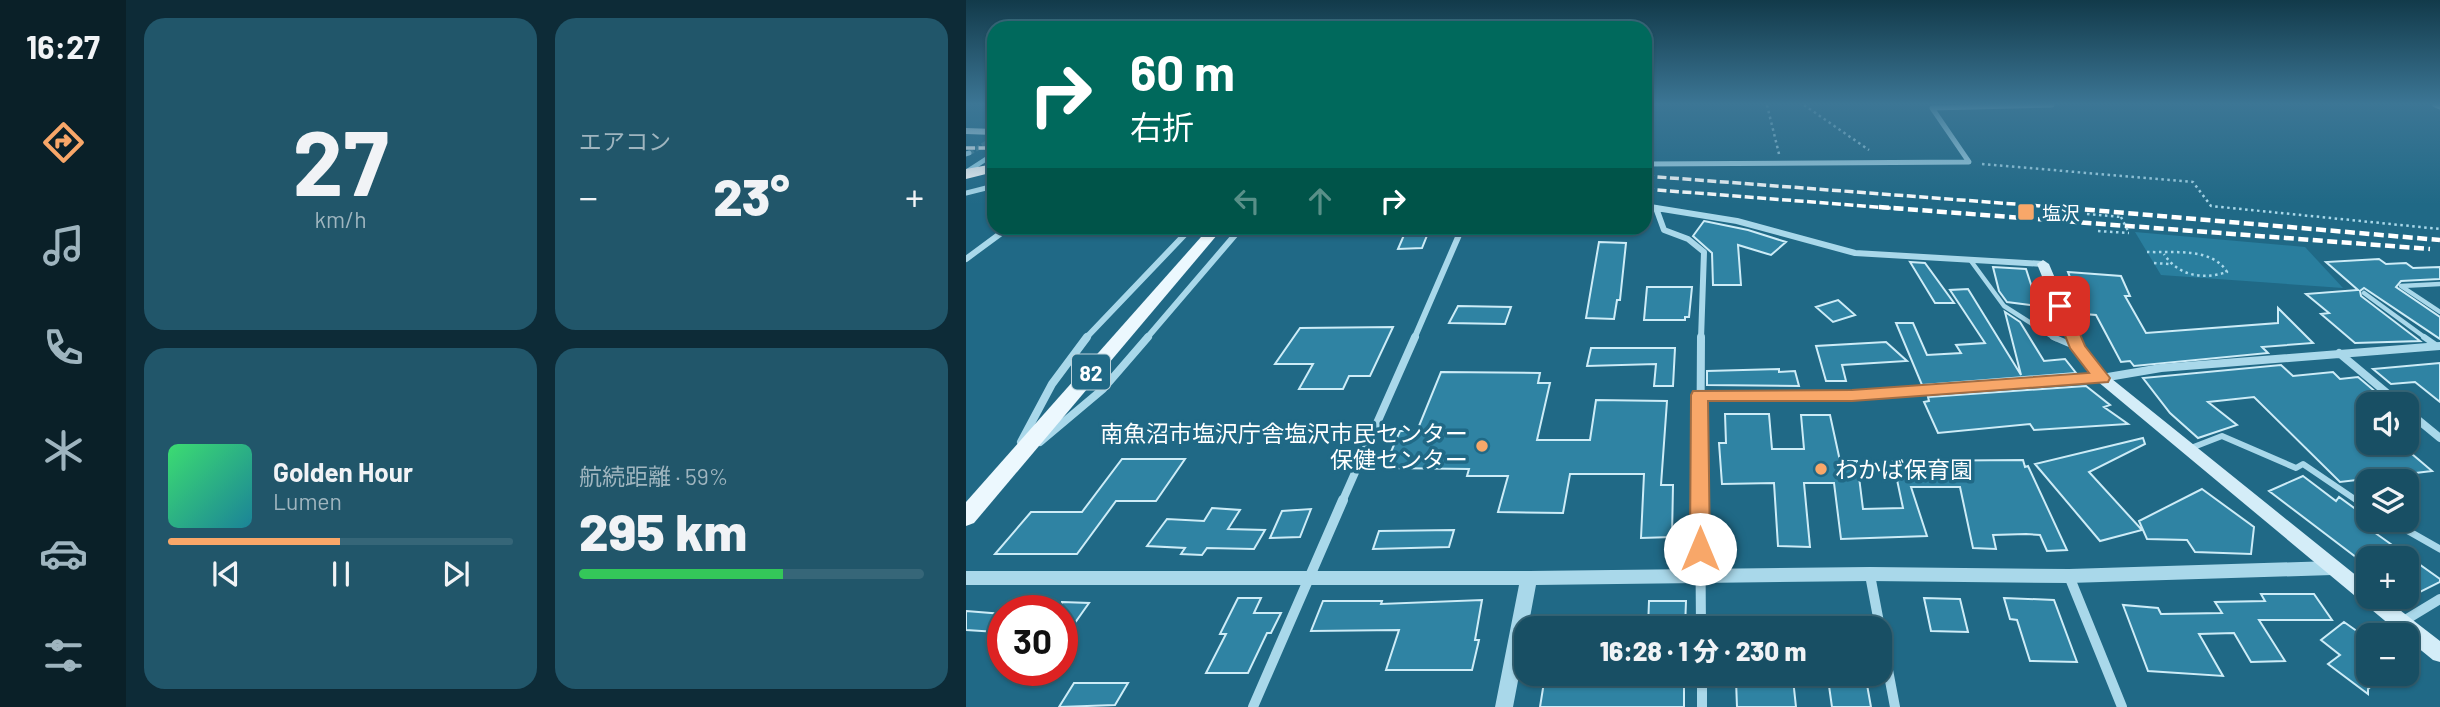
<!DOCTYPE html>
<html lang="ja">
<head>
<meta charset="utf-8">
<style>
	:root { --surface:#184f64; --page:#21566a; --text:#f1f3f6; --muted:#9fb5bf; --line:#366678; --accent:#f8a769 }
	body { margin:0; font-family:Barlow,"Noto Sans JP",sans-serif; background:var(--page); color:var(--text); height:100vh; display:flex; flex-direction:column; font-size:26px; white-space:nowrap }
	* { box-sizing:border-box; margin:0 }
	p { font-size:23px; color:var(--muted) }
	.icon { flex:none; width:38px; height:38px; fill:none; stroke:currentColor; stroke-width:2; stroke-linecap:round; stroke-linejoin:round }
	.map { position:relative; flex:1; overflow:hidden }
	.details { display:flex; flex-direction:column; gap:18px; padding:18px; background:#0d2b37; width:840px }
	.details>* { flex:none }
	.guide { position:absolute; left:21px; top:21px; width:665px; height:214px; border-radius:21px; box-shadow:0 2px 5px #0004,0 0 0 2px var(--line); background:#00695c; color:#fff; overflow:hidden }
	.controls { position:absolute; left:1390px; top:392px; display:grid; gap:14px }
	.controls a { display:grid; place-items:center; width:63px; height:63px; border-radius:14px; background:var(--surface); box-shadow:0 2px 5px #0004,0 0 0 2px var(--line); font-size:35px }
	.speed { position:absolute; left:21px; top:595px; display:flex; gap:14px; font-size:35px; font-weight:700; text-align:center }
	.speed>* { display:grid; place-content:center; width:91px; height:91px; border-radius:50%; background:var(--surface); box-shadow:0 2px 5px #0004,0 0 0 2px var(--line); line-height:1 }
	.speed .limit { border:10px solid #d22; background:#fff; color:#111 }
	.pin { position:absolute; display:grid; place-items:center; width:60px; height:60px; color:#fff; margin:-30px; border-radius:14px; box-shadow:0 4px 10px #0006 }
	.me { position:absolute; width:77px; margin:-38px; rotate:0deg; stroke-linejoin:round; filter:drop-shadow(0 0 5px #0008) }
	.turn { display:flex; align-items:center; gap:24px; height:147px; padding:0 28px; font-size:32px }
	.turn .icon { width:91px; height:91px; stroke-width:2.5 }
	.turn b { display:block; font-size:49px; line-height:60px }
	.lanes { display:flex; align-items:center; height:66px; padding:0 28px; background:#0003; justify-content:center; gap:35px; direction:ltr }
	.lanes .off { opacity:.35 }
	.big { font-size:52px; font-weight:800; line-height:1.1 }
	.details .card { flex:1; display:flex; flex-direction:column; justify-content:center; gap:10px; min-width:0; padding:0 24px; border-radius:21px; background:var(--page) }
	.details .dial { align-items:center; gap:0 }
	.dial b { font-size:91px; line-height:1 }
	.song { display:flex; align-items:center; gap:21px }
	.cover { width:84px; height:84px; border-radius:10px; background:linear-gradient(135deg,hsl(140 70% 55%),hsl(190 70% 35%)) }
	.played { height:7px; border-radius:4px; background:linear-gradient(90deg,var(--accent) 50%,var(--line) 50%) }
	.keys { display:flex; justify-content:space-around; direction:ltr }
	.heat { display:flex; justify-content:space-between; align-items:center; font-size:38px; direction:ltr }
	.charge { height:10px; border-radius:5px; background:linear-gradient(90deg,#34c759 59%,var(--line) 0) }
	.details .tiles { flex:1; display:grid; gap:18px; grid-template-columns:repeat(2,1fr) }
	.trip { position:absolute; left:548px; top:616px; width:378px; height:70px; border-radius:21px; background:var(--surface); box-shadow:0 2px 5px #0004,0 0 0 2px var(--line); font-weight:800; line-height:70px; text-align:center }
	main { display:flex; flex:1; min-height:0 }
	.tabs { display:flex; flex-direction:column; width:126px; justify-content:space-around; align-items:center; background:#0a2028; color:var(--muted) }
	.tabs .icon { width:49px; height:49px }
	.tabs .active { color:var(--accent) }
	.tabs b { font-size:32px; color:var(--text) }
	.map>svg:first-child { display:block }
	.green { fill:#297e9e }
	.lines { fill:none; stroke-linecap:round; stroke-linejoin:round }
	.stream { stroke:#9cd7eb; stroke-width:4.5 }
	.building { fill:#2f83a3; stroke:#cdecf7; stroke-width:2 }
	.minor-tunnel { stroke:#418098; stroke-width:5; stroke-dasharray:5 2.5; stroke-linecap:butt }
	.path { stroke:#a9d8ea; stroke-width:2.5; stroke-dasharray:2.5 3.5; stroke-linecap:butt }
	.service-far2 { stroke:#a9d8ea; stroke-width:4.5 }
	.service-far1 { stroke:#a9d8ea; stroke-width:6 }
	.service { stroke:#a9d8ea; stroke-width:7 }
	.minor-far3 { stroke:#a9d8ea; stroke-width:5 }
	.minor-far2 { stroke:#a9d8ea; stroke-width:6 }
	.minor-far1 { stroke:#a9d8ea; stroke-width:8 }
	.minor { stroke:#a9d8ea; stroke-width:10 }
	.tertiary { fill:#a9d8ea; fill-rule:evenodd }
	.secondary { fill:#d4edf8; fill-rule:evenodd }
	.primary { fill:#ecf8fe; fill-rule:evenodd }
	.motorway { fill:#fff; fill-rule:evenodd }
	.rail-far1 { stroke:#fff; stroke-width:3.5; stroke-dasharray:9 3.5; stroke-linecap:butt }
	.rail { stroke:#fff; stroke-width:4.5; stroke-dasharray:10 4.5; stroke-linecap:butt }
	.path-bridge { stroke:#a9d8ea; stroke-width:2.5; stroke-dasharray:2.5 3.5; stroke-linecap:butt }
	.route { fill:#f8a769; stroke:#a16d44; stroke-width:2 }
	.poi-dot { fill:#f8a769; stroke:#206986; stroke-width:2.5 }
	.labels { text-anchor:middle; dominant-baseline:central; stroke-width:7; stroke-linejoin:round; paint-order:stroke }
	.far-poi-label { font-size:19px; fill:#fff; stroke:#206986; text-anchor:start }
	.shield { fill:#206986; stroke:#bcd2db; stroke-width:2 }
	.shield-label { font-size:21px; font-weight:bold; fill:#fff }
	.poi-label { font-size:23px; fill:#fff; stroke:#206986; text-anchor:end }
</style>
</head>
<body>
<main>
<nav class="tabs">
<b>16:27</b>
<svg class="icon active" aria-label="directions" viewBox="0 0 24 24"><path d="M12 3l9 9-9 9-9-9zM9 14v-3h6M13 9l2 2-2 2"/></svg>
<svg class="icon" aria-label="music" viewBox="0 0 24 24"><path d="M9 18V5l10-2v13"/><circle cx="6" cy="18" r="3"/><circle cx="16" cy="16" r="3"/></svg>
<svg class="icon" aria-label="phone" viewBox="0 0 24 24"><path d="M5 4h4l2 5-3 2q2 4 5 5l2-3 5 2v4C11 20 4 13 5 4z"/></svg>
<svg class="icon" aria-label="climate" viewBox="0 0 24 24"><path d="M12 3v18M4 7l16 10M4 17L20 7"/></svg>
<svg class="icon" aria-label="car" viewBox="0 0 24 24"><path d="M5 17H2v-5l4-1 3-4h7l3 4 3 1v5h-3M9 17h6M6 11h13"/><circle cx="7" cy="17" r="2"/><circle cx="17" cy="17" r="2"/></svg>
<svg class="icon" aria-label="filters" viewBox="0 0 24 24"><path d="M4 7h16M4 17h16"/><circle cx="9" cy="7" r="2"/><circle cx="15" cy="17" r="2"/></svg>
</nav>
<section class="details">
<div class="tiles">
<div class="card dial"><b>27</b><p>km/h</p></div>
<div class="card"><p>エアコン</p>
<div class="heat"><a>−</a><b class="big">23°</b><a>+</a></div>
</div>
<div class="card">
<div class="song"><i class="cover"></i><div><b>Golden Hour</b><p>Lumen</p></div></div>
<div class="played"></div>
<div class="keys"><svg class="icon" aria-label="previous" viewBox="0 0 24 24"><path d="M18 5L8 12l10 7zM5 5v14"/></svg><svg class="icon" aria-label="pause" viewBox="0 0 24 24"><path d="M8 5v14M16 5v14"/></svg><svg class="icon" aria-label="next" viewBox="0 0 24 24"><path d="M6 5l10 7-10 7zM19 5v14"/></svg></div>
</div>
<div class="card"><p>航続距離 · 59%</p><b class="big">295 km</b><div class="charge"></div></div>
</div>
</section>
<div class="map">
<svg width="1474" height="707" viewBox="0 0 1474 707">
	<rect width="100%" height="100%" fill="#206986"/>
	<path class="green" d="M1169 232 1339 247 1377 288 1195 275Z"/>
	<g class="lines">
		<path class="stream" d="M0 172 28 154"/>
	</g>
	<path class="building" d="M738 221 782 230 820 242 805 255 772 245 775 285H747L746 253 727 236Z
		M441 228H464L456 248 432 249Z
		M633 242 660 243 654 300H651L648 319 620 318Z
		M1413 259 1420 264 1440 263 1447 268 1474 267V279L1435 281 1430 287 1474 317V339L1398 288 1394 291 1395 296 1454 341 1389 343 1355 314 1363 313 1340 294 1392 290 1360 262Z
		M944 262 959 263 988 303H969Z
		M1027 267 1060 269 1072 306 1041 302 1033 291Z
		M1102 272 1155 276 1164 296H1159L1180 333 1312 323V308L1347 343 1296 347 1302 353 1168 366 1164 361 1155 362 1130 315 1118 314Z
		M681 287H726L723 317H719V320H678Z
		M1002 289 1055 375 1039 312 1054 322 1078 361 1099 359 1110 373 956 385 930 323H947L961 355 995 353 990 345 1019 343 984 290Z
		M872 300 889 315 867 322 850 307Z
		M492 306 545 307 539 324 483 323Z
		M427 327 404 376H383L377 389H333L347 364H309L334 328Z
		M920 342 941 361 876 365 880 381H860L850 346Z
		M625 348H709L707 386H688L690 364 621 366Z
		M1474 363V402L1449 382 1425 384 1407 369Z
		M1315 365 1327 376 1367 372 1374 379 1392 377 1424 404H1402V443H1433L1466 471 1374 482 1288 397 1242 402 1271 425 1232 438 1204 413 1177 378Z
		M813 369V372L829 371 833 386 741 385V371Z
		M475 372 574 373 572 383H584L571 440H624L630 400 701 401 695 485H707L706 537 675 538 678 474H604L597 513 532 512 542 476H501L503 469 418 468 434 431H451Z
		M1120 386 1144 405 1138 407 1162 424 1068 430 1064 424 972 433 958 402 963 401 962 397Z
		M759 414H803L806 449H838L835 415H864L874 461H891L897 509 937 508 927 461 1057 460 1059 467 1062 466 1101 550 1081 551 1074 535 1060 534 1027 535 1030 549 1007 548 994 487H945L961 536 875 539 868 483H838L844 547 812 546 808 483 756 484 753 443H760Z
		M1177 438 1179 444 1123 472 1176 530 1134 541 1069 464Z
		M156 459H219L190 501H150L111 554H29L65 512H116Z
		M1337 476 1370 501 1373 497 1413 526 1405 530 1474 579V582L1440 599V558H1402L1399 564 1303 491Z
		M1236 489 1288 527 1285 554 1229 552 1221 540 1181 539 1173 521Z
		M246 508 274 510 262 529 299 530 288 549 241 548 236 555 215 554 219 548 181 546 201 519 238 521Z
		M345 509 334 537 304 538 316 511Z
		M488 530 483 547 407 549 413 531Z
		M1295 594H1348L1366 620H1293L1319 661 1285 662 1268 633 1233 634 1257 676 1182 671 1157 605 1192 608 1195 614 1256 613 1249 602 1299 601Z
		M272 598H295L288 613H315L305 633H301L282 673H240L260 634H254Z
		M958 598 994 599 1002 632 965 631Z
		M1038 598 1088 600 1111 662 1064 661 1051 620 1044 619Z
		M516 600 509 640H513L506 670H420L433 630 345 631 357 601H416L415 604Z
		M683 601H720L719 628H682Z
		M96 602 123 603 96 641Z
		M0 611 37 614V626L31 632 0 630Z
		M1378 622 1402 639V674H1419L1402 689V694L1362 664 1374 655 1355 640Z
		M679 674H718V707H574L578 682 678 681Z
		M827 679 830 707H771L770 680Z
		M862 679H900L905 707H866Z
		M108 683H162L149 705 93 707Z"/>
	<g class="lines">
		<path class="minor-tunnel" d="M3 153 28 139"/>
		<path class="path" d="M801 105 813 154
			M838 105 903 150
			M1016 164 1227 182 1245 206 1474 229
			M1121 214 1155 217
			M1132 231 1163 233
			M1181 252C1207 253 1246 247 1261 272 1237 280 1212 276 1198 254
			M1188 263 1203 264"/>
		<path class="service-far2" d="M1005 261 1038 306 1090 339
			M1474 284 1435 286 1474 312
			M1398 293 1461 339"/>
		<path class="service-far1" d="M1087 337 1108 346
			M1458 337 1471 346
			M1225 448 1256 436 1330 468 1337 464 1393 502"/>
		<path class="service" d="M1391 500 1402 508
			M1423 520 1474 549"/>
		<path class="minor-far3" d="M1469 105 1474 107
			M0 154 3 153
			M679 164 1003 162 966 108 1086 105
			M0 193 28 186
			M679 206 695 209"/>
		<path class="minor-far2" d="M684 207 771 221 889 253 1077 264
			M690 208 698 230 722 239 738 252 735 339
			M0 259 42 228
			M119 339 225 228
			M180 339 275 228
			M448 339 496 228"/>
		<path class="minor-far1" d="M1373 353 1434 404
			M733 395H885L960 391 1136 378 1195 368 1474 346
			M1440 410 1474 438
			M55 442 86 384 121 337
			M74 442 137 389 182 337
			M376 502 449 337
			M734 502 735 337"/>
		<path class="minor" d="M734 500 735 628
			M904 575 929 707
			M1103 576 1156 707
			M1436 622 1474 599
			M736 674V707
			M287 707 377 500"/>
		<path class="tertiary" d="M1366 561 1372 563 1374 568 1372 573 1366 575 1103 583 904 581 570 585 562 628H560V639L547 707H529L553 585H0V571H563L904 567 1103 569Z"/>
		<path class="secondary" d="M0 128 28 129V135L0 134Z
			M1077 260 1083 264 1118 347 1141 375 1402 585V597H1417L1474 641V662L1467 660 1440 638V635H1436L1131 381 1105 348 1071 264Z"/>
		<path class="primary" d="M243 228H257L8 523 0 526V502Z"/>
		<path class="motorway" d="M28 164V172L0 179V169Z"/>
		<path class="rail-far1" d="M0 148H28
			M679 176 1114 209
			M679 189 936 209"/>
		<path class="rail" d="M913 207 1464 249
			M1090 207 1474 240"/>
		<path class="path-bridge" d="M1155 217 1163 233"/>
	</g>
	<linearGradient id="sky" x2="0" y2="1"><stop stop-color="#123a4a"/><stop offset="0.51" stop-color="#3c7695"/><stop offset="1" stop-color="#3c7695" stop-opacity="0"/></linearGradient>
	<rect width="1474" height="204" fill="url(#sky)"/>
	<path class="route" d="M1094 302 1102 306 1119 346 1144 378 1142 382 886 401H742L744 549 741 555 734 557 727 555 724 549 725 395 727 391 886 390 1123 373 1104 348 1087 306Z"/>
	<g class="poi-dot">
		<rect x="1051" y="203" width="18" height="18" rx="3.5"/>
		<circle cx="516" cy="446" r="7"/>
		<circle cx="855" cy="469" r="7"/>
	</g>
	<g class="labels">
		<g class="far-poi-label">
			<text x="1076" y="212">塩沢</text>
		</g>
		<rect class="shield" x="106" y="354.5" width="38" height="35" rx="5"/>
		<g class="shield-label">
			<text x="125" y="372">82</text>
		</g>
		<g class="poi-label">
			<text x="502" y="433">南魚沼市塩沢庁舎塩沢市民センター<tspan x="502" dy="26">保健センター</tspan></text>
			<text x="869" y="469" text-anchor="start">わかば保育園</text>
		</g>
	</g>
</svg>
<div class="controls">
<a><svg class="icon" aria-label="sound" viewBox="0 0 24 24"><path d="M4 9h4l5-4v14l-5-4H4zM17 9q2 3 0 6"/></svg></a>
<a><svg class="icon" aria-label="layers" viewBox="0 0 24 24"><path d="M12 4l9 5-9 5-9-5zM3 14l9 5 9-5"/></svg></a>
<a>+</a>
<a>−</a>
</div>
<div class="speed"><div class="limit">30</div></div>
<div class="pin" style="left:1094px;top:306px;background:#d93025"><svg class="icon" aria-label="arrive" viewBox="0 0 24 24"><path d="M6 21V4h12l-3 4 3 4H6"/></svg></div>
<svg class="me" style="left:734px;top:549px" viewBox="-20 -20 40 40"><circle r="19" fill="#fff"/><path d="M0-13L10 11 0 6-10 11z" fill="#f8a769"/></svg>
<div class="trip">16:28 · 1 分 · 230 m</div>
<div class="guide">
<div class="turn"><svg class="icon" aria-label="right" viewBox="0 0 24 24"><path d="M7 20v-9h11M14 6l5 5-5 5"/></svg><div><b>60 m</b>右折</div></div>
<div class="lanes"><svg class="icon off" aria-label="left" viewBox="0 0 24 24"><path d="M17 20v-9H6M10 6l-5 5 5 5"/></svg><svg class="icon off" aria-label="ahead" viewBox="0 0 24 24"><path d="M12 20V5M6 11l6-6 6 6"/></svg><svg class="icon" aria-label="right" viewBox="0 0 24 24"><path d="M7 20v-9h11M14 6l5 5-5 5"/></svg></div>
</div>
</div>
</main>
</body>
</html>
